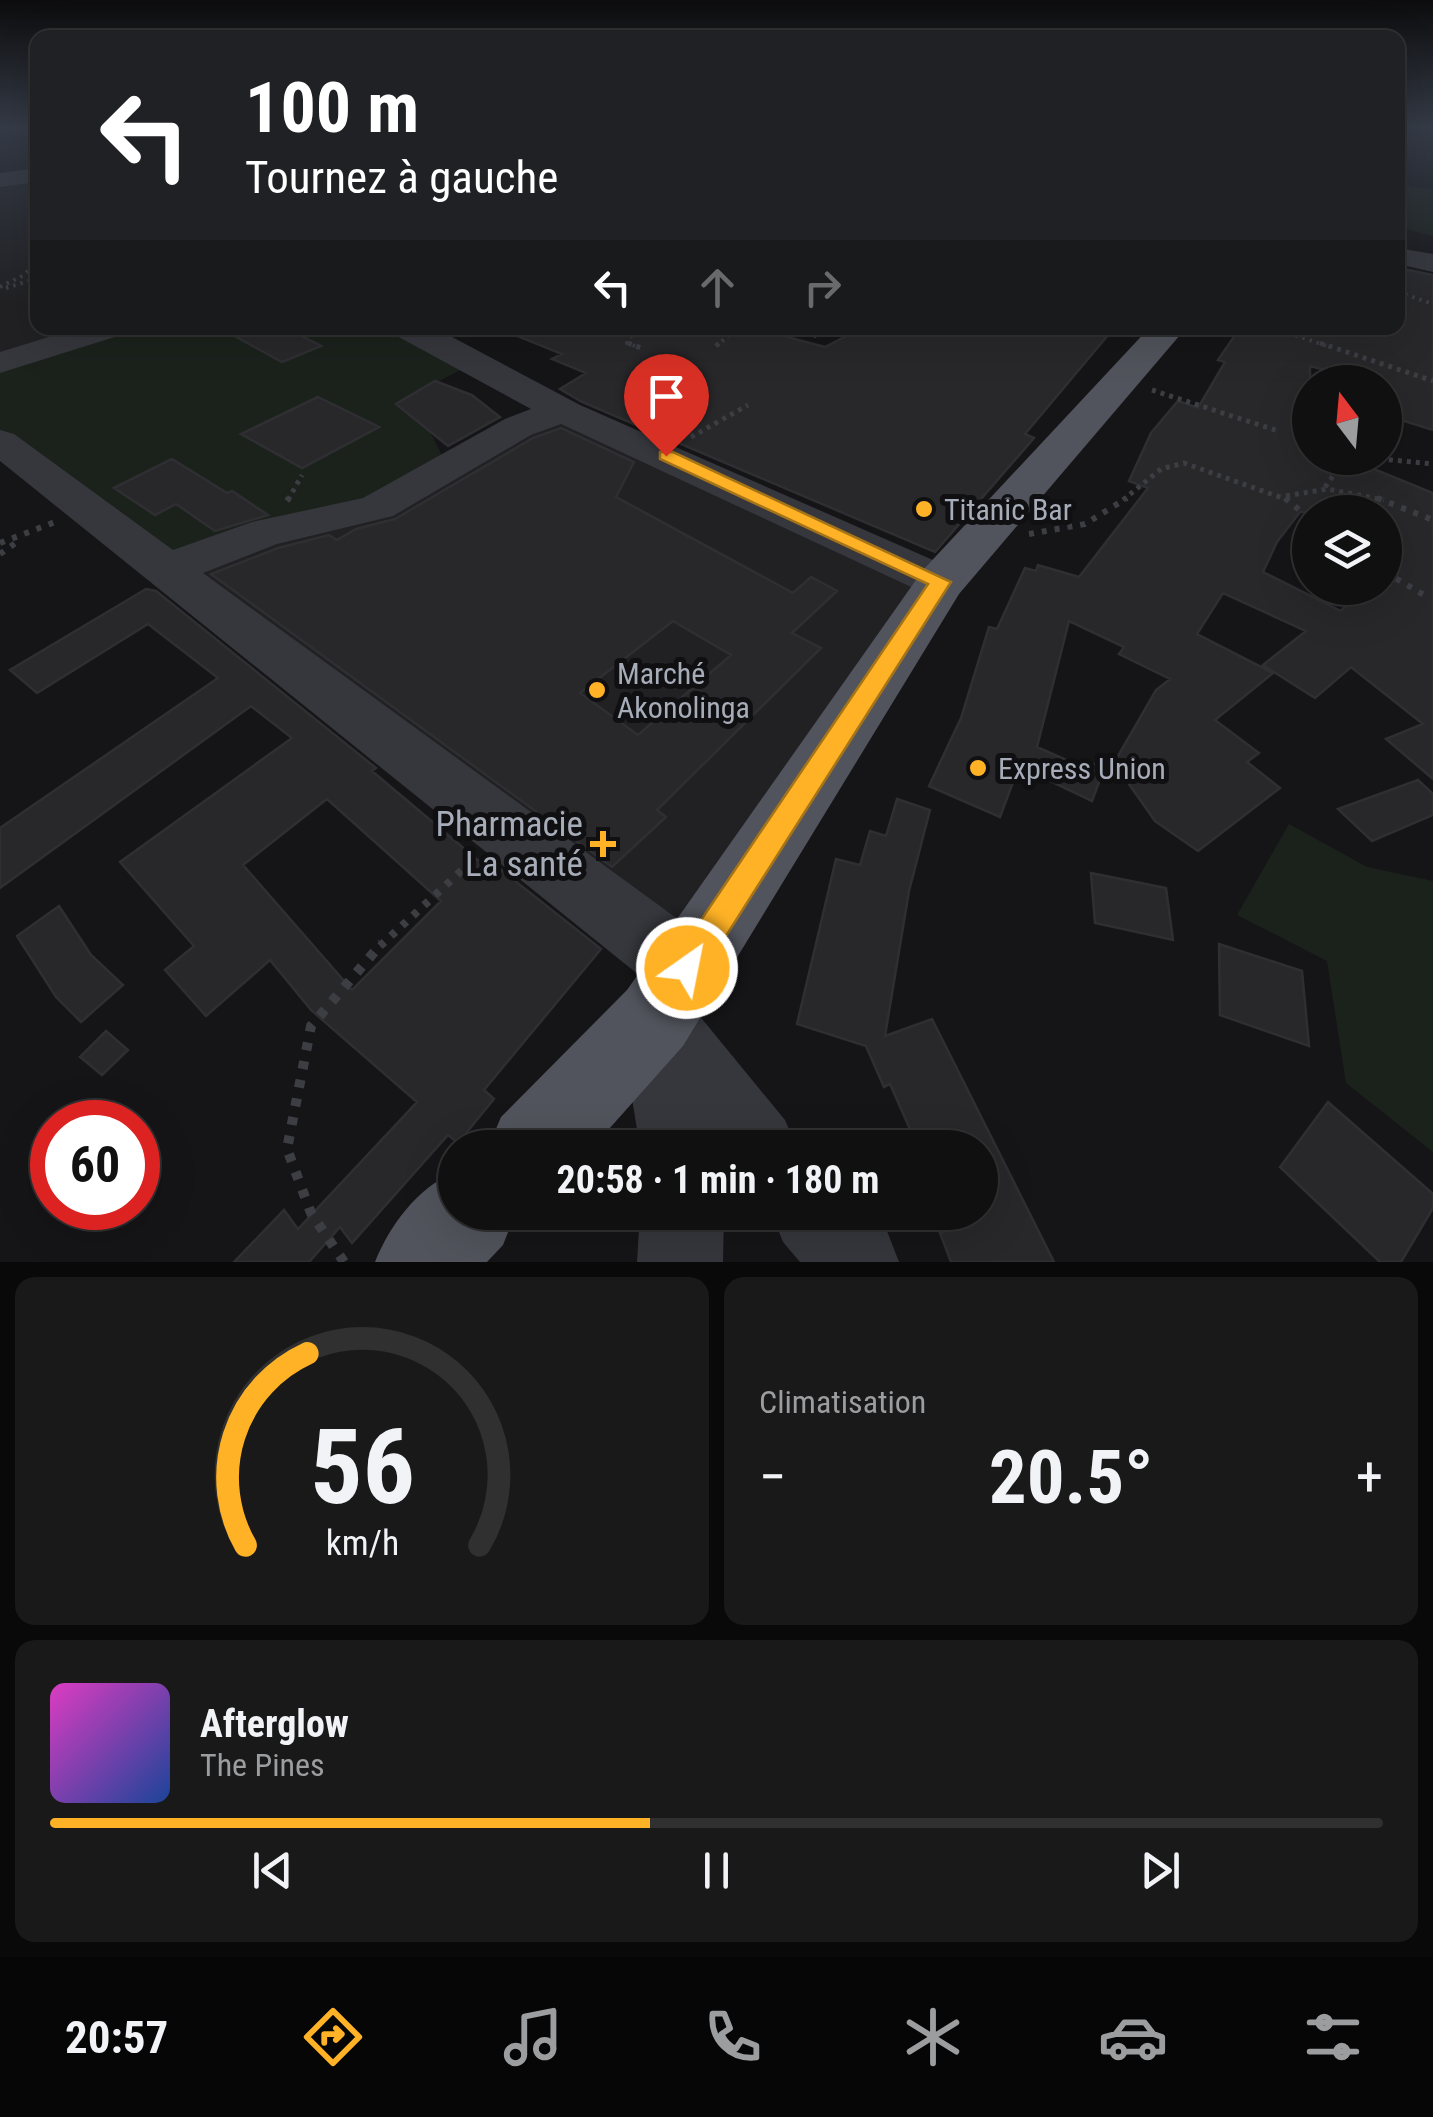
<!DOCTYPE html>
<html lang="fr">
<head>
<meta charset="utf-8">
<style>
	:root { --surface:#101011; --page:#19191a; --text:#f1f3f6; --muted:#9c9d9f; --line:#303031; --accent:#ffb225 }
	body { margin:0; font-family:"Roboto Condensed",sans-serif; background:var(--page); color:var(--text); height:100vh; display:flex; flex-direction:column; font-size:38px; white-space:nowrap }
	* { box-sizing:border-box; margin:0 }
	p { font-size:32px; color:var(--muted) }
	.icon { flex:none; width:55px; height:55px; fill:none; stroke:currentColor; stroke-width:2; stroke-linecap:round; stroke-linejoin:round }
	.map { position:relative; height:1262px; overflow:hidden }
	.sheet { display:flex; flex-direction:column; gap:15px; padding:15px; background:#090909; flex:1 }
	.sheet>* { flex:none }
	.guide { position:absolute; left:30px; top:30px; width:1375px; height:305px; border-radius:20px; box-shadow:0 10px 40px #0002,0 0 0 2px var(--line); background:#202124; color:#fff; overflow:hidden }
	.needle { width:65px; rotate:344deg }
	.fabs { position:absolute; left:1292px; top:365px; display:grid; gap:20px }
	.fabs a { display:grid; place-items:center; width:110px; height:110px; border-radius:50%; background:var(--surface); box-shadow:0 10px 40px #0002,0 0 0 2px var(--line); font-size:50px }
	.speed { position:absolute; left:30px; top:1100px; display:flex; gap:20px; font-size:50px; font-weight:700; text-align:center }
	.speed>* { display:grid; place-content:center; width:130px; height:130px; border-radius:50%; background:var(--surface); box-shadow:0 10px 40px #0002,0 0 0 2px var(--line); line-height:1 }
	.speed .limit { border:15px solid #d22; background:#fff; color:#111 }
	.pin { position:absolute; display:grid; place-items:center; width:85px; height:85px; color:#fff; margin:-102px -42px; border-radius:50% 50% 50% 0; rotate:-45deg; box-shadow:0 0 10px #0007 }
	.pin .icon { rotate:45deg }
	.me { position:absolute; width:110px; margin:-55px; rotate:33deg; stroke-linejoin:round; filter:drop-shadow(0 0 8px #0008) }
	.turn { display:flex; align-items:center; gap:35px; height:210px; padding:0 50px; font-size:45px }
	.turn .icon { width:130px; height:130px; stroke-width:2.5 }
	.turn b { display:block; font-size:70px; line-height:85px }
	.lanes { display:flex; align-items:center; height:95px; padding:0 50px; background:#0003; justify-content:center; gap:50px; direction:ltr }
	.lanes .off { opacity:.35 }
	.big { font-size:75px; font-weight:700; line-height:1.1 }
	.sheet .card { flex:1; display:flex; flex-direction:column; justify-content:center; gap:15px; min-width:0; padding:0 35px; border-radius:20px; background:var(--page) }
	.sheet .dial { align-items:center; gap:0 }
	.dial svg { height:260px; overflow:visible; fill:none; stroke:var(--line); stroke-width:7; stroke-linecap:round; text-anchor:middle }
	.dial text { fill:var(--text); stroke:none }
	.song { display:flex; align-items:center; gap:30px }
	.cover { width:120px; height:120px; border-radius:15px; background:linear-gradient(135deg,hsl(310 70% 55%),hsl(220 70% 35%)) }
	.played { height:10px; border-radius:5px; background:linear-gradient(90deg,var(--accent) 45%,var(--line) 45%) }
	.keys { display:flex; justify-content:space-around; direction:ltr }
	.heat { display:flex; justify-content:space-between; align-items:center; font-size:55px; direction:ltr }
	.sheet .tiles { flex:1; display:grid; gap:15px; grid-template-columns:1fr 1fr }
	.card:last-child { grid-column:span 2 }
	.trip { position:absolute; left:438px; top:1130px; width:560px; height:100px; border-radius:50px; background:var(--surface); box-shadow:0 10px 40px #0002,0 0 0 2px var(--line); font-weight:700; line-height:100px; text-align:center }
	.tab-bar { display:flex; height:160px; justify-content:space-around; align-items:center; background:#060607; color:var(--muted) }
	.tab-bar .icon { width:70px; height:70px }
	.tab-bar .selected { color:var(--accent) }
	.tab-bar b { font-size:45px; color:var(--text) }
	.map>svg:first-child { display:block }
	.built { fill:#212124 }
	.green { fill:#1b221c }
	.building { fill:#28282b; stroke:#2f2f33; stroke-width:2.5; fill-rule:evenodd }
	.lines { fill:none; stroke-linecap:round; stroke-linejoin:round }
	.path-far4 { stroke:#3c3e44; stroke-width:4; stroke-dasharray:2.5 5; stroke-linecap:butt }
	.path-far3 { stroke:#3c3e44; stroke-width:5; stroke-dasharray:4 5; stroke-linecap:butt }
	.path-far2 { stroke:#3c3e44; stroke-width:6; stroke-dasharray:5 8; stroke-linecap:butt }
	.path-far1 { stroke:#3c3e44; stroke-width:8; stroke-dasharray:6 9; stroke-linecap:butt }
	.path { stroke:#3c3e44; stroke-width:10; stroke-dasharray:8 11; stroke-linecap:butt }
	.minor { fill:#36373c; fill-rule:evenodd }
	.major { fill:#51545c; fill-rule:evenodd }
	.route { fill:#ffb225; stroke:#a67418; stroke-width:2.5 }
	.poi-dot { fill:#ffb225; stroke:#101012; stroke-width:4 }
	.labels { text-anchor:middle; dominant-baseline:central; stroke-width:10; stroke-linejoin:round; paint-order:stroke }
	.poi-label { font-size:30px; fill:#a6acb8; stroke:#101012; text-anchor:start }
	.near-poi-label { font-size:35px; fill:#a6acb8; stroke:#101012; text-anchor:end }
</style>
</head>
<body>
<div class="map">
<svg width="1433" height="1262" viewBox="0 0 1433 1262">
	<rect width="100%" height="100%" fill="#151517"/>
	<path class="built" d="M37 175 38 328H110L0 363V180Z
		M562 411 940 582 679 956 165 570Z"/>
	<path class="green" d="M1403 185 1433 190V236L1398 227Z
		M110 328H406L441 341 476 362 406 398 437 413 430 432 449 469 165 570 0 442V363Z
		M1289 824 1367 867 1433 881V1152L1346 1083 1327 961 1237 915Z"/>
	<path class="building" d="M1398 268 1433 275V430L1385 415V382H1368L1310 366V458H1347L1433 493V779L1386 739 1423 724 1351 667 1315 698 1263 665 1306 631 1223 593 1197 634 1273 673 1215 720 1259 753 1247 762 1280 788 1198 851 1155 821 1114 763 1156 690 1170 679 1119 654 1124 647 1069 621 1037 747 1082 767 1107 761 1092 801 1019 766 1000 817 929 786 961 718 989 627 997 629 1025 568 1036 571 1038 565 1079 577 1148 488 1129 481 1151 433 1178 401 1198 408 1225 362 1218 360 1240 328H1398ZM1300 512H1385V588H1361L1341 611 1263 572 1277 542Z
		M220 328H285L321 346 282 362Z
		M498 328H774L772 333 825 347 862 328H1114L1025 434 1034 438 935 552 582 402 560 389 586 373 552 359 562 354Z
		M435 381 472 395 500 417 448 446 396 404Z
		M318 397 379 427 302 468 241 434Z
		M561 428 634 462 616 497 793 593 811 577 837 591 792 633 821 648 657 810 666 817 612 867 211 574 278 548 329 535 337 540 356 529 395 519 533 438ZM673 621 731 655 638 735 580 693Z
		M172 459 227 493 232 491 268 515 215 531 176 504 155 515 114 488Z
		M146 589 156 591 376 768 372 771 480 862 485 857 601 949 484 1090 494 1099 458 1143 448 1135 352 1243 340 1227 309 1262H234L284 1210 298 1229 417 1102 311 1010 270 960 206 1016 165 970 194 946 120 862 292 738 251 706 0 888V828L218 678 148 624 37 693 10 670ZM327 799 441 901 352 990 243 865Z
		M1418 780 1433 794V815L1372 841 1338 809Z
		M897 799 930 810 909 891 885 1036 932 1019 1054 1262H951L940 1233 980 1219V1148H936L932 1139 917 1145 890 1084 884 1087 866 1046 797 1024 836 859 860 865 870 831 886 836Z
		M1091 873 1166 888 1173 940 1095 923Z
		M59 906 91 955 123 985 81 1022 56 997 17 936Z
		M1219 944 1302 971 1309 1046 1220 1015Z
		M106 1031 128 1050 102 1075 80 1057Z
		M1328 1102 1433 1194V1208L1401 1262H1380L1280 1167Z"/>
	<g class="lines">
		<path class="path-far4" d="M0 287 24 275 38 260
			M6 288 38 278
			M1398 292 1433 304
			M785 328 820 337
			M1274 328 1327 346
			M635 346 627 343 636 328
			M716 346 738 328"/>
		<path class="path-far3" d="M628 343 644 349
			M1320 343 1433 381
			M716 346 719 343
			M1152 390 1278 431
			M691 437 748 405
			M1371 458 1433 464
			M1325 487 1346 458
			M1286 496 1327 489 1384 500
			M288 500 302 475
			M1123 500 1161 469 1184 463 1288 500"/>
		<path class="path-far2" d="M1285 498 1310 519
			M1377 498 1433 520
			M287 501 289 498
			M1029 534 1085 524 1127 498
			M0 543 55 522
			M0 554 17 542
			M1385 572 1424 595"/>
		<path class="path-far1" d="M380 946 472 861"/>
		<path class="path" d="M344 1262 311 1213 287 1149 311 1026 382 943"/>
		<path class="minor" d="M38 168V182L0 187V173Z
			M1398 248 1433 254V272L1398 264Z
			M78 328H126L121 335 0 373V352Z
			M390 328 439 330 580 405 958 571 965 582 958 593 941 598 924 593 561 424 531 435 393 516 277 544 203 573 712 944 722 969 712 994 689 1003 785 1120 797 1148H640L619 1018 629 992 650 984 0 461V430L14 434 173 550 252 522 363 498 505 419 531 409 395 335Z
			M640 1212H724L723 1262H637Z
			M771 1212H870L887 1231 899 1262H800L783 1242Z"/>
		<path class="major" d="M1149 328H1186L959 594 683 1046 592 1148H488L501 1117 627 990 923 570Z
			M455 1172V1212H516L503 1245 487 1262H375C390 1225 417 1188 455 1172Z"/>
	</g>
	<linearGradient id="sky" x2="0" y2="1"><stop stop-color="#0c0c0d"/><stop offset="0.42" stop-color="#353b47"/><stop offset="1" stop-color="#353b47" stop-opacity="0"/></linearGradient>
	<rect width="1433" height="304" fill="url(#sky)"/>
	<path class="route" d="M660 452H673L951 582 698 980 687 984 676 980 671 968 676 957 928 584 660 459Z"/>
	<g class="poi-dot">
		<circle cx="924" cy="509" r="10"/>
		<circle cx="597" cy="690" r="10"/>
		<circle cx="978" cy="768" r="10"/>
		<path d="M598 829h10v10h10v10h-10v10h-10v-10h-10v-10h10z"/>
	</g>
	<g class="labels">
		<g class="poi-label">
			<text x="944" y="509">Titanic Bar</text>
			<text x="617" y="673">Marché<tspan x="617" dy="34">Akonolinga</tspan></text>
			<text x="998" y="768">Express Union</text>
		</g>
		<g class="near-poi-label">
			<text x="583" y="824">Pharmacie<tspan x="583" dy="40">La santé</tspan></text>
		</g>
	</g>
</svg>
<div class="fabs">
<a><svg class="needle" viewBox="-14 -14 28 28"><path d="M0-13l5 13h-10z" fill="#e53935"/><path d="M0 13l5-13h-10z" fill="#9c9d9f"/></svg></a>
<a><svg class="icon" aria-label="layers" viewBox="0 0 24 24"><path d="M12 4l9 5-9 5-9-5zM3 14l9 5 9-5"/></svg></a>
</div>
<div class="speed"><div class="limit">60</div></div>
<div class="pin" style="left:666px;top:456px;background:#d93025"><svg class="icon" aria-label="arrive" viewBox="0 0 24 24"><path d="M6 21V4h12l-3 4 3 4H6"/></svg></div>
<svg class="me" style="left:687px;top:968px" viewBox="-20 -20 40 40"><circle r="17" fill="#ffb225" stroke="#fff" stroke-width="3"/><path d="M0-11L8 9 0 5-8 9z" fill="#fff"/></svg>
<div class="trip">20:58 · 1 min · 180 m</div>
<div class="guide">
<div class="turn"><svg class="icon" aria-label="left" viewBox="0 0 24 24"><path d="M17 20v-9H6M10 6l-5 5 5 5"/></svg><div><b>100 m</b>Tournez à gauche</div></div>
<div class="lanes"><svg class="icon" aria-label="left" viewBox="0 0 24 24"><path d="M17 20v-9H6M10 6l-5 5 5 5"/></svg><svg class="icon off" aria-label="ahead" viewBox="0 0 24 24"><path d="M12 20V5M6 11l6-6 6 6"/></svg><svg class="icon off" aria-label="right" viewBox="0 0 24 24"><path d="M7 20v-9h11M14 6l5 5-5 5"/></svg></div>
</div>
</div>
<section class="sheet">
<div class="tiles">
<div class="card dial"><svg viewBox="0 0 100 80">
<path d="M14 69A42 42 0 1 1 86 69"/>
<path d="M14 69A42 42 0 0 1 33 10" stroke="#ffb225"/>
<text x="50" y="56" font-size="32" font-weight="700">56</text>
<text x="50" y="72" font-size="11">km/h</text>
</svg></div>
<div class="card"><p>Climatisation</p>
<div class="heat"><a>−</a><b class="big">20.5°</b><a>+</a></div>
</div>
<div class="card">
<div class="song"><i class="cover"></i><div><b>Afterglow</b><p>The Pines</p></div></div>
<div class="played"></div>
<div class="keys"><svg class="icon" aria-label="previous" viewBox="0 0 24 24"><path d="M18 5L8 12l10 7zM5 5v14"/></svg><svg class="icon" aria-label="pause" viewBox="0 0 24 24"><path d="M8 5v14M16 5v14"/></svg><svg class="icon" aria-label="next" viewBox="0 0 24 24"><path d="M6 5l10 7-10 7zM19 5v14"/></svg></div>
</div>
</div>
</section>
<nav class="tab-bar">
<b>20:57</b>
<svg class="icon selected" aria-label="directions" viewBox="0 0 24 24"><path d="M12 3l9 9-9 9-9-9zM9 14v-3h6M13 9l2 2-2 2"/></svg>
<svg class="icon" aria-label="music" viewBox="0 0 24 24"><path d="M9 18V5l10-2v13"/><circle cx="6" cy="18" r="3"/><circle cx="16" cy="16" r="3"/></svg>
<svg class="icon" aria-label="phone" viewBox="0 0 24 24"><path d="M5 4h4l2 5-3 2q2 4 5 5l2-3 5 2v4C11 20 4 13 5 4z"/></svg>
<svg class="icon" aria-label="climate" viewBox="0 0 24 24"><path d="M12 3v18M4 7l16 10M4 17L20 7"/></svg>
<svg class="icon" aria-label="car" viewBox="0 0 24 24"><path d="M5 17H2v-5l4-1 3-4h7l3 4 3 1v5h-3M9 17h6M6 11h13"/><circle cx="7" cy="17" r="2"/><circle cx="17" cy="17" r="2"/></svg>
<svg class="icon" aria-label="filters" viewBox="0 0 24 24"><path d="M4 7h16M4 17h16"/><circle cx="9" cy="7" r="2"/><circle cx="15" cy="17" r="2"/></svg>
</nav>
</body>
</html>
